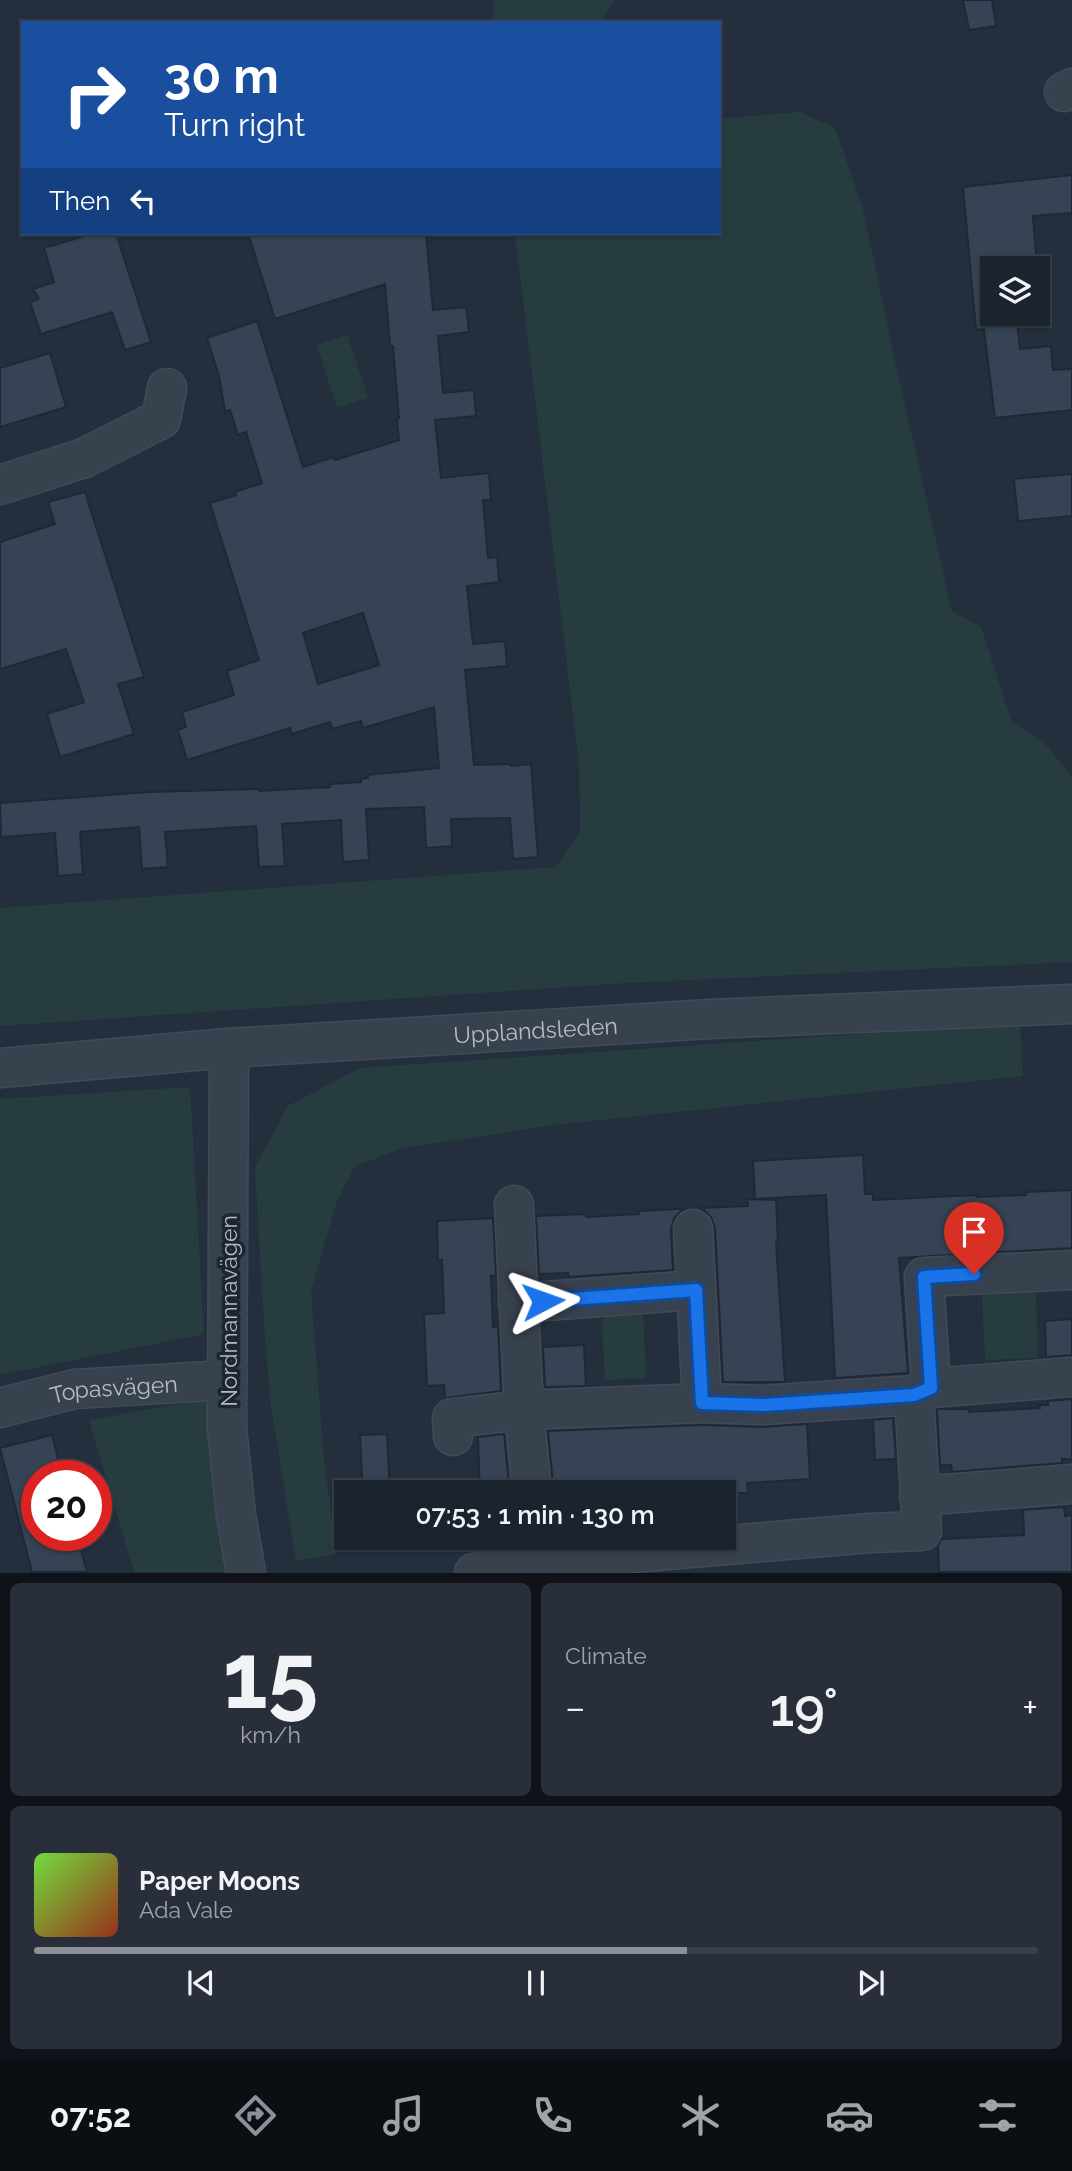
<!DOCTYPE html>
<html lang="en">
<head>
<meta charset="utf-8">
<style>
	:root { --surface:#1b232e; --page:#282f3a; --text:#f1f3f6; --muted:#a0a4aa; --line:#39404a; --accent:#8c9099 }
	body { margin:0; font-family:Raleway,sans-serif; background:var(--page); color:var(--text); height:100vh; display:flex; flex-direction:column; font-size:26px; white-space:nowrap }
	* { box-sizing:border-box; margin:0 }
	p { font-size:23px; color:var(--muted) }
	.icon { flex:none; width:38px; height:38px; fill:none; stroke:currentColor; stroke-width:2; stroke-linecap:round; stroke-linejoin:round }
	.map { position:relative; height:1573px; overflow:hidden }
	.drawer { display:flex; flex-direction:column; gap:10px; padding:10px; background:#0f1319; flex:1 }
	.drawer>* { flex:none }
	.guide { position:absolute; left:21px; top:21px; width:700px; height:214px; border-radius:0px; box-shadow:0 2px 5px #0004,0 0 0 2px var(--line); background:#1a4fa0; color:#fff; overflow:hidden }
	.tools { position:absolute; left:980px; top:256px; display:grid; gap:14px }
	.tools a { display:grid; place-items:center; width:70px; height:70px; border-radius:0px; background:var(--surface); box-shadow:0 2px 5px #0004,0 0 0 2px var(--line); font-size:35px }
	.speed { position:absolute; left:21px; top:1460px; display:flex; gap:14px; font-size:35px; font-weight:700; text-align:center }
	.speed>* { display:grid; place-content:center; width:91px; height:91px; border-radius:50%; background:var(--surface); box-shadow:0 2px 5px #0004,0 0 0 2px var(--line); line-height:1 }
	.speed .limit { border:10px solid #d22; background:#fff; color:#111 }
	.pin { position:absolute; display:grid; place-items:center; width:60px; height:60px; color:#fff; margin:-72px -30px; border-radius:50% 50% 50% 0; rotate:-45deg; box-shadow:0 0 7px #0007 }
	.pin .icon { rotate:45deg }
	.me { position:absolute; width:77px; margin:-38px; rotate:86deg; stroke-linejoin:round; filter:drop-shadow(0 0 5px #0008) }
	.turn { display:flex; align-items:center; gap:24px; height:147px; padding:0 28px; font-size:32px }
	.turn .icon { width:91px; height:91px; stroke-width:2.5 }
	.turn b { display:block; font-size:49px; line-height:60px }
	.then { display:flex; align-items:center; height:66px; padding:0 28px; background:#0003; gap:14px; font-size:26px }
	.big { font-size:52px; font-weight:600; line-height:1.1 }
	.drawer .widget { flex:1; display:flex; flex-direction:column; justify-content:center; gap:10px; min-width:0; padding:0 24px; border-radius:10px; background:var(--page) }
	.drawer .dial { align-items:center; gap:0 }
	.dial b { font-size:91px; line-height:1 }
	.song { display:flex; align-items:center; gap:21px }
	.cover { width:84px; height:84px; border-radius:10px; background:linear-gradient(135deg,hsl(100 70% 55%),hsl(10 70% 35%)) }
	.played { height:7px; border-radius:4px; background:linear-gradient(90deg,var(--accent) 65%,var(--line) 65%) }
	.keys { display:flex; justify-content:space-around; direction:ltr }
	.heat { display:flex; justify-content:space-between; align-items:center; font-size:38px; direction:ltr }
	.drawer .tiles { flex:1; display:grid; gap:10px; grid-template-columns:1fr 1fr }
	.widget:last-child { grid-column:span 2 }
	.trip { position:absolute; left:334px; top:1480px; width:402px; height:70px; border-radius:0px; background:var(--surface); box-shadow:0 2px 5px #0004,0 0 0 2px var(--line); font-weight:600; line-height:70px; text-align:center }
	.tab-bar { display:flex; height:112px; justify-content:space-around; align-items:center; background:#0b0e12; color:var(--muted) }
	.tab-bar .icon { width:49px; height:49px }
	.tab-bar .current { color:var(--accent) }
	.tab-bar b { font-size:32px; color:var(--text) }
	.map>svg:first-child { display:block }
	.green { fill:#263c3f }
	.building { fill:#364354; stroke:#1f2835; stroke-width:2; fill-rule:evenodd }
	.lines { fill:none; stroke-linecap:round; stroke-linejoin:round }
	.minor-casing { stroke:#414a57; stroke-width:41 }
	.minor { stroke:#38414e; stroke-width:38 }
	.route-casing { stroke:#114b97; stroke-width:18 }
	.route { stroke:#1a73e8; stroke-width:12 }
	.labels { text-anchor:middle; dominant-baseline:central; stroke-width:7; stroke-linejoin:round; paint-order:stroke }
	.street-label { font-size:23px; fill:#b4bcc9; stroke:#1d2633 }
</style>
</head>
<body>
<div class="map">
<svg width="1072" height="1573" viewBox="0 0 1072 1573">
	<rect width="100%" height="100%" fill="#242f3e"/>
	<path class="green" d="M494 0H614L600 23H493Z
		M800 112 835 128 863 209 894 357 952 611 981 627 1011 720 1045 744 1072 776V962L626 983 0 1026V908L556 867 580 831 579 764 515 233H719V119Z
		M347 335 368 398 337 408 317 345Z
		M1020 1023 1023 1076 561 1124 404 1148 355 1166 337 1201 311 1291 324 1460 337 1554 296 1561 271 1406 264 1324 255 1167 288 1106 360 1068Z
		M190 1087 204 1334 0 1375V1099Z
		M1036 1291 1038 1358 985 1360 982 1293Z
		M643 1308 646 1378 605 1380 602 1322 613 1310Z
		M208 1399 223 1494 232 1572H134L89 1420Z"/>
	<path class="building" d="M963 0H992L996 26 969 30Z
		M1072 175V213L1033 216 1037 268H992V313H1016L1020 349 1051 346 1053 370 1072 369V410L995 418 984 329 976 330 963 187Z
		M95 233H116L151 342 125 350 112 312 41 334 30 302 39 299 33 289 54 282 44 248Z
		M248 233H426L433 310 466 307 469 332 438 336 443 393 474 390 476 416 435 420 441 478 489 473 491 500H483L488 558 497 557 499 582 467 586 473 644 505 641 507 666 465 670 474 765 510 764 511 766 531 764 538 857 513 859 510 818 451 819 452 846 426 848 424 807 366 809 369 860 343 862 341 820 282 824 285 866 259 867 256 826 165 832 168 867 142 869 139 827 80 832 83 874 58 876 55 833 1 837 0 803 149 792 258 789 259 791 330 787V784L361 782V779L368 778 367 775 439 768 434 707 363 728 361 721 332 729 330 722 292 734 290 728 187 760 178 730 186 727 182 712 234 695 227 671 259 660 210 503 236 495 235 492 262 483 246 432 238 435 230 410 225 411 219 376 207 338 257 321 303 467 334 457 335 460 399 440 397 419 399 418 393 346H390L385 284 275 319ZM363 613 379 665 318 684 303 633Z
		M50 353 66 407 0 427V368Z
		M1072 474V516L1018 521 1014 479Z
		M85 492 144 677 118 684 134 734 60 757 47 714 84 702 66 649 0 669V542L55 524 48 502Z
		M863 1155 865 1194H873V1200L977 1195V1197L1026 1195V1192L1072 1190V1248L899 1258 908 1373 835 1378 826 1195 755 1199 753 1161Z
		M747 1199 776 1200 778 1242H776L785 1382H723L715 1228 711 1217 704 1210 698 1208 748 1206Z
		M676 1209H686L681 1211 674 1218 671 1229 673 1270 568 1277V1273L539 1274 536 1216 586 1214V1217L639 1214V1211Z
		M493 1218 496 1276H491L493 1327 498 1326 501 1391 445 1398 444 1385 427 1386 424 1314 444 1313 442 1260H438L437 1221Z
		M1072 1319V1355L1046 1357 1045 1321Z
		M584 1345 586 1386 545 1387 543 1347Z
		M1072 1399V1459H1062V1463L952 1472 951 1465H940L937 1409H969V1412L1040 1408 1039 1405H1048V1401Z
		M893 1418 896 1459 875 1460 873 1420Z
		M807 1424 810 1479 747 1483 748 1493H568V1483L553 1484 548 1431 702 1425 762 1427Z
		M387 1434 390 1493H363L360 1435Z
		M504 1434 509 1487H507V1493H480L478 1437Z
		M52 1435 62 1475H37V1535H77L87 1572H32L0 1448Z
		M1064 1507 1065 1516 1072 1515V1572H939L938 1545 942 1539 1024 1535 1023 1510Z"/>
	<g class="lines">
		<defs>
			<g id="minor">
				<path d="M1064 92 1072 88"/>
				<path d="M0 485 84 458 161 419 167 388"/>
				<path d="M229 1048 227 1428 236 1515 246 1573"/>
				<path id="s1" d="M0 1068 229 1048 711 1019 1072 1004"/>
				<path d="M514 1205 524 1410 532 1493"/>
				<path d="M693 1229 702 1403"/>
				<path d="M518 1303 696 1290"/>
				<path d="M931 1388 924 1277 1072 1270"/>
				<path id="s2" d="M0 1408 75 1389 227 1380"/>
				<path d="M453 1436 452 1418 524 1410 702 1403 763 1405 914 1395 931 1388 1072 1377"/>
				<path d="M919 1496 1072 1484"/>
				<path d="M474 1573 539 1561 870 1533 922 1531 914 1395"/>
			</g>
		</defs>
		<use href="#minor" class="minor-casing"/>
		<use href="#minor" class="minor"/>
	</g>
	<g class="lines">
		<defs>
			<path id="route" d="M543 1301 696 1290 702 1403 764 1405 914 1395 931 1388 924 1277 974 1274"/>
		</defs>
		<use href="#route" class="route-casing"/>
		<use href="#route" class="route"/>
	</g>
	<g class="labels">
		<g class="street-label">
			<text stroke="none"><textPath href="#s1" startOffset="537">Upplandsleden</textPath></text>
			<text transform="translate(228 1311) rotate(-90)">Nordmannavägen</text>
			<text stroke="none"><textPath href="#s2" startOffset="116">Topasvägen</textPath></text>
		</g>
	</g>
</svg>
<div class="tools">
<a><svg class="icon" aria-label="layers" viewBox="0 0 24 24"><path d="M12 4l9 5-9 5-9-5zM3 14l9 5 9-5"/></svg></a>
</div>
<div class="speed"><div class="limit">20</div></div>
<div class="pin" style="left:974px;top:1274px;background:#d93025"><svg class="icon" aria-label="arrive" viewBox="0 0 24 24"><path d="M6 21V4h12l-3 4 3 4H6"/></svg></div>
<svg class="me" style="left:543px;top:1301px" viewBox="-20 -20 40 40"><path d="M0-17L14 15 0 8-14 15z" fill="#1a73e8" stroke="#fff" stroke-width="4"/></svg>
<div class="trip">07:53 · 1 min · 130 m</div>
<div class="guide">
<div class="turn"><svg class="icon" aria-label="right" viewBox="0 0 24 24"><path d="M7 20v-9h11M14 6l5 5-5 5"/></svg><div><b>30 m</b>Turn right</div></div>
<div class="then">Then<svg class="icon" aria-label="left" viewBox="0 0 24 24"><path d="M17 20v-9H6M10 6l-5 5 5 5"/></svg></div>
</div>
</div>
<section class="drawer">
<div class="tiles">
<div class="widget dial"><b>15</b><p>km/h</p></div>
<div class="widget"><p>Climate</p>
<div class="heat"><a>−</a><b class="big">19°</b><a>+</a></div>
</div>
<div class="widget">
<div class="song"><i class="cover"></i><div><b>Paper Moons</b><p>Ada Vale</p></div></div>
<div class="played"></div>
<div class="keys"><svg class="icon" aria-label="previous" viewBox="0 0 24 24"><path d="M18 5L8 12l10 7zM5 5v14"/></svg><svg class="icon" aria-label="pause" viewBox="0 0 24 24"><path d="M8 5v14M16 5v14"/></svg><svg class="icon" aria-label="next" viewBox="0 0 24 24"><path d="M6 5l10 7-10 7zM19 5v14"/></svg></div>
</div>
</div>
</section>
<nav class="tab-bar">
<b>07:52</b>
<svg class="icon current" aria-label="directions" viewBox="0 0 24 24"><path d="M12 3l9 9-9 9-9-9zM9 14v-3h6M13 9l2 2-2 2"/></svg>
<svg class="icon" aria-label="music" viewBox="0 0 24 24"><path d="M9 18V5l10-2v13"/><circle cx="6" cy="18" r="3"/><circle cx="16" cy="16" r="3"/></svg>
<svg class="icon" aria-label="phone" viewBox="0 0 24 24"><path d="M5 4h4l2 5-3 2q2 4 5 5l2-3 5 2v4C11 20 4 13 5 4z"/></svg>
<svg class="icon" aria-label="climate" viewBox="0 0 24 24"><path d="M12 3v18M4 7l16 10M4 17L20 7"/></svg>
<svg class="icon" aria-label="car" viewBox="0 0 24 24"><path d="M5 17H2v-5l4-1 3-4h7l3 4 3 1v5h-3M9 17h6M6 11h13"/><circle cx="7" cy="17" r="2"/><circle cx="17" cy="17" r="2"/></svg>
<svg class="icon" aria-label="filters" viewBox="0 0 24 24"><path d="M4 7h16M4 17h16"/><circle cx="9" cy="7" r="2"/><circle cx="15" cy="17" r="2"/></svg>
</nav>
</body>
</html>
